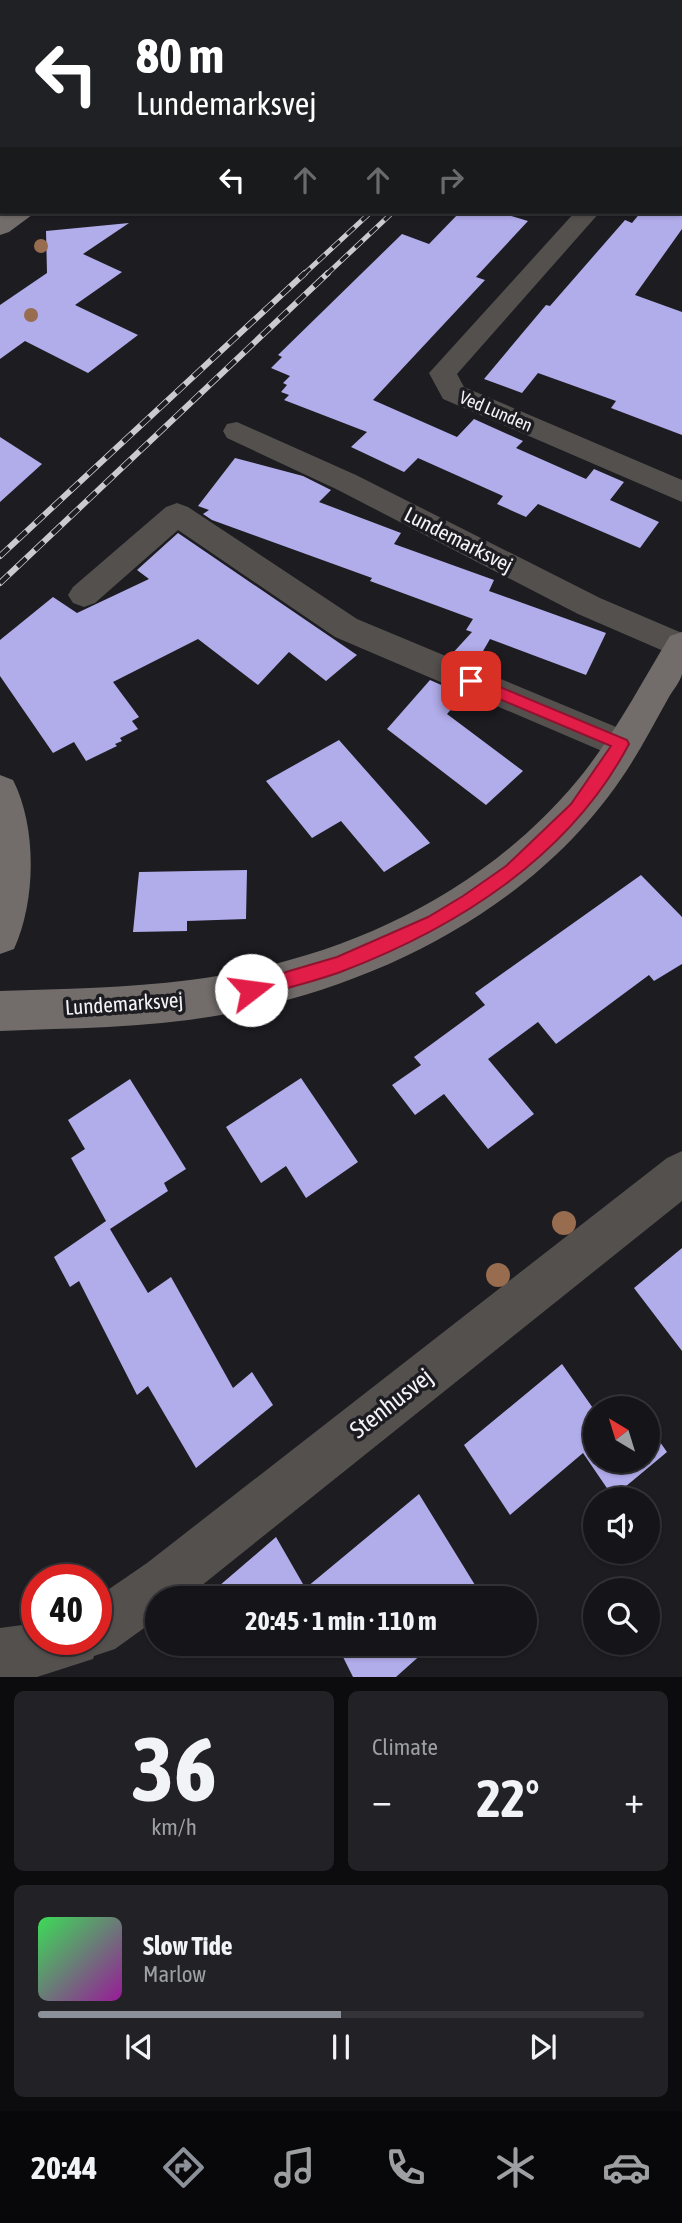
<!DOCTYPE html>
<html lang="en">
<head>
<meta charset="utf-8">
<style>
	:root { --surface:#151519; --page:#222226; --text:#f1f3f6; --muted:#9d9fa2; --line:#343438; --accent:#8c9099 }
	body { margin:0; font-family:"Asap Condensed",sans-serif; background:var(--page); color:var(--text); height:100vh; display:flex; flex-direction:column; font-size:26px; white-space:nowrap }
	* { box-sizing:border-box; margin:0 }
	p { font-size:23px; color:var(--muted) }
	.icon { flex:none; width:38px; height:38px; fill:none; stroke:currentColor; stroke-width:2; stroke-linecap:round; stroke-linejoin:round }
	.map { position:relative; height:1677px; overflow:hidden }
	.panel { display:flex; flex-direction:column; gap:14px; padding:14px; background:#0c0c0e; flex:1 }
	.panel>* { flex:none }
	.banner { position:absolute; left:0px; top:0px; width:682px; height:214px; box-shadow:0 2px 5px #0004,0 0 0 2px var(--line); background:#202124; color:#fff; overflow:hidden }
	.needle { width:46px; rotate:322deg }
	.controls { position:absolute; left:583px; top:1396px; display:grid; gap:14px }
	.controls a { display:grid; place-items:center; width:77px; height:77px; border-radius:50%; background:var(--surface); box-shadow:0 2px 5px #0004,0 0 0 2px var(--line); font-size:35px }
	.speed { position:absolute; left:21px; top:1564px; display:flex; gap:14px; font-size:35px; font-weight:700; text-align:center }
	.speed>* { display:grid; place-content:center; width:91px; height:91px; border-radius:50%; background:var(--surface); box-shadow:0 2px 5px #0004,0 0 0 2px var(--line); line-height:1 }
	.speed .limit { border:10px solid #d22; background:#fff; color:#111 }
	.pin { position:absolute; display:grid; place-items:center; width:60px; height:60px; color:#fff; margin:-30px; border-radius:14px; box-shadow:0 4px 10px #0006 }
	.me { position:absolute; width:77px; margin:-38px; rotate:75deg; stroke-linejoin:round; filter:drop-shadow(0 0 5px #0008) }
	.turn { display:flex; align-items:center; gap:24px; height:147px; padding:0 21px; font-size:32px }
	.turn .icon { width:91px; height:91px; stroke-width:2.5 }
	.turn b { display:block; font-size:49px; line-height:60px }
	.lanes { display:flex; align-items:center; height:66px; padding:0 21px; background:#0003; justify-content:center; gap:35px; direction:ltr }
	.lanes .off { opacity:.35 }
	.big { font-size:52px; font-weight:700; line-height:1.1 }
	.panel .card { flex:1; display:flex; flex-direction:column; justify-content:center; gap:10px; min-width:0; padding:0 24px; border-radius:10px; background:var(--page) }
	.panel .dial { align-items:center; gap:0 }
	.dial b { font-size:91px; line-height:1 }
	.song { display:flex; align-items:center; gap:21px }
	.cover { width:84px; height:84px; border-radius:10px; background:linear-gradient(135deg,hsl(130 70% 55%),hsl(300 70% 35%)) }
	.played { height:7px; border-radius:4px; background:linear-gradient(90deg,var(--accent) 50%,var(--line) 50%) }
	.keys { display:flex; justify-content:space-around; direction:ltr }
	.heat { display:flex; justify-content:space-between; align-items:center; font-size:38px; direction:ltr }
	.panel .tiles { flex:1; display:grid; gap:14px; grid-template-columns:1fr 1fr }
	.card:last-child { grid-column:span 2 }
	.trip { position:absolute; left:145px; top:1586px; width:392px; height:70px; border-radius:35px; background:var(--surface); box-shadow:0 2px 5px #0004,0 0 0 2px var(--line); font-weight:700; line-height:70px; text-align:center }
	.menu { display:flex; height:112px; justify-content:space-around; align-items:center; background:#08080a; color:var(--muted) }
	.menu .icon { width:49px; height:49px }
	.menu .selected { color:var(--accent) }
	.menu b { font-size:32px; color:var(--text) }
	.map>svg:first-child { display:block }
	.building { fill:#b1acea }
	.lines { fill:none; stroke-linecap:round; stroke-linejoin:round }
	.lane { fill:#53504e; fill-rule:evenodd }
	.street { fill:#53504e; fill-rule:evenodd }
	.secondary { fill:#726d6b; fill-rule:evenodd }
	.rail-far1-casing { stroke:#cbcbcf; stroke-width:5 }
	.rail-casing { stroke:#cbcbcf; stroke-width:6 }
	.rail-far1 { stroke:#1c1c21; stroke-width:3.5; stroke-dasharray:10; stroke-linecap:butt }
	.rail { stroke:#1c1c21; stroke-width:4.5; stroke-dasharray:12; stroke-linecap:butt }
	.tree { fill:#976c4f }
	.route { fill:#e11d48; stroke:#92132f; stroke-width:2 }
	.labels { text-anchor:middle; dominant-baseline:central; stroke-width:7; stroke-linejoin:round; paint-order:stroke }
	.far-street-label { font-size:18px; fill:#f4f4f8; stroke:#1c1c21 }
	.street-label { font-size:21px; fill:#f4f4f8; stroke:#1c1c21 }
	.near-street-label { font-size:24px; fill:#f4f4f8; stroke:#1c1c21 }
</style>
</head>
<body>
<div class="map">
<svg width="682" height="1677" viewBox="0 0 682 1677">
	<rect width="100%" height="100%" fill="#1c1c21"/>
	<path class="building" d="M460 212H498L528 221 476 277 485 280 373 400 457 437 474 419 523 441 516 448 586 479 594 469 624 482 610 500 659 522 640 548 538 504 526 517 497 504 503 496 418 458 404 472 351 447 367 432 284 400 289 395 281 392 287 385 283 383 290 376 271 368 282 357 278 355 402 234 429 244Z
		M641 212H682V229L635 295 682 312V435L611 408 616 401 538 373 522 393 484 379 546 305 550 306 625 220 632 223Z
		M129 223 83 254 122 272 75 305 138 335 88 373 25 341 0 359V305L47 273 46 231Z
		M0 437 42 464 0 502Z
		M235 458 303 476 331 490 319 502 401 533 394 544 494 580 489 591 606 633 586 675 490 639 475 665 451 655 472 632 466 630 473 619 370 581 372 578 212 520 203 514 209 510 198 506Z
		M178 533 357 655 326 681 289 652 258 685 198 639 113 682 139 717 132 721 138 729 120 738 122 741 115 744 117 746 86 761 74 742 53 753 0 676V640L53 597 77 613 149 579 137 570Z
		M430 680 464 695 447 714 523 771 486 805 387 729Z
		M339 740 430 843 384 872 341 821 312 838 266 781Z
		M247 870 246 919 187 921V931L133 932 139 872Z
		M641 875 682 917V964L654 981 649 975 556 1044 538 1022 488 1059 534 1114 488 1149 444 1094 415 1115 392 1085 421 1065 414 1057 485 1005 475 993Z
		M301 1078 358 1162 306 1198 286 1166 261 1183 226 1127Z
		M130 1079 186 1169 164 1183 168 1191 110 1229 148 1293 171 1277 233 1388 252 1372 273 1405 196 1468 148 1386 137 1395 79 1281 70 1287 54 1257 106 1221 71 1158 85 1149 68 1120Z
		M682 1248V1351L634 1288Z
		M562 1364 595 1411V1461H648V1425L667 1452 613 1497 583 1453 510 1515 464 1445Z
		M419 1494 483 1598H312L307 1587Z
		M276 1537 311 1598H205Z
		M336 1643H434L396 1677H353Z"/>
	<g class="lines">
		<path class="lane" d="M64 0H76L63 2Z
			M273 0H286L287 2H275Z
			M2 34V40L0 41V35Z"/>
		<path class="street" d="M0 1 2 2V14L0 13Z
			M575 212H600L457 374 464 387 682 480V502L443 399 429 373Z
			M237 422 356 475 600 598 682 633V659L578 614 336 489 227 438 223 431 227 424Z
			M177 503 188 507 357 619 633 734 638 744 633 754 621 758 609 754 335 637 178 530 95 603 84 607 73 603 68 595 73 587 166 507Z
			M682 1151V1201L186 1598H158V1618L115 1649 94 1656 93 1659 37 1677H0V1628L37 1623V1640H96V1598L147 1563 667 1158Z"/>
		<path class="secondary" d="M340 0H361L339 2Z
			M7 212H36L9 232 0 235V216Z
			M682 632C682 645 682 662 682 674 680 682 673 690 669 697 655 722 642 747 627 770 538 907 378 987 221 1015 148 1028 74 1028 0 1031V991C63 989 127 988 190 980 336 962 480 897 576 782 613 738 640 685 670 636Z
			M0 775 13 780C37 827 36 901 14 949L0 954Z"/>
		<defs>
			<path id="rail-far1" d="M597 2 599 0
				M615 2 617 0
				M303 275 371 212
				M326 275 393 212"/>
			<path id="rail" d="M0 556 305 273
				M0 583 328 273"/>
		</defs>
		<use href="#rail-far1" class="rail-far1-casing"/>
		<use href="#rail" class="rail-casing"/>
		<use href="#rail-far1" class="rail-far1"/>
		<use href="#rail" class="rail"/>
	</g>
	<g class="tree">
		<circle cx="41" cy="246" r="7"/>
		<circle cx="31" cy="315" r="7"/>
		<circle cx="564" cy="1223" r="12"/>
		<circle cx="498" cy="1275" r="12"/>
	</g>
	<path class="route" d="M471 675 627 740 629 744C570 856 458 927 343 971 314 982 282 989 251 998L245 995 243 990 245 984 337 957 428 917 463 896 506 866 571 804 611 746 466 685 464 681Z"/>
	<g class="labels">
		<g class="far-street-label">
			<text transform="translate(496 411) rotate(23)">Ved Lunden</text>
		</g>
		<g class="street-label">
			<text transform="translate(459 539) rotate(27)">Lundemarksvej</text>
			<text transform="translate(124 1003) rotate(-4)">Lundemarksvej</text>
		</g>
		<g class="near-street-label">
			<text transform="translate(391 1403) rotate(-38)">Stenhusvej</text>
		</g>
	</g>
</svg>
<div class="controls">
<a><svg class="needle" viewBox="-14 -14 28 28"><path d="M0-13l5 13h-10z" fill="#e53935"/><path d="M0 13l5-13h-10z" fill="#9d9fa2"/></svg></a>
<a><svg class="icon" aria-label="sound" viewBox="0 0 24 24"><path d="M4 9h4l5-4v14l-5-4H4zM17 9q2 3 0 6"/></svg></a>
<a><svg class="icon" aria-label="search" viewBox="0 0 24 24"><circle cx="10" cy="10" r="6"/><path d="M15 15l6 6"/></svg></a>
</div>
<div class="speed"><div class="limit">40</div></div>
<div class="pin" style="left:471px;top:681px;background:#d93025"><svg class="icon" aria-label="arrive" viewBox="0 0 24 24"><path d="M6 21V4h12l-3 4 3 4H6"/></svg></div>
<svg class="me" style="left:251px;top:990px" viewBox="-20 -20 40 40"><circle r="19" fill="#fff"/><path d="M0-13L10 11 0 6-10 11z" fill="#e11d48"/></svg>
<div class="trip">20:45 · 1 min · 110 m</div>
<div class="banner">
<div class="turn"><svg class="icon" aria-label="left" viewBox="0 0 24 24"><path d="M17 20v-9H6M10 6l-5 5 5 5"/></svg><div><b>80 m</b>Lundemarksvej</div></div>
<div class="lanes"><svg class="icon" aria-label="left" viewBox="0 0 24 24"><path d="M17 20v-9H6M10 6l-5 5 5 5"/></svg><svg class="icon off" aria-label="ahead" viewBox="0 0 24 24"><path d="M12 20V5M6 11l6-6 6 6"/></svg><svg class="icon off" aria-label="ahead" viewBox="0 0 24 24"><path d="M12 20V5M6 11l6-6 6 6"/></svg><svg class="icon off" aria-label="right" viewBox="0 0 24 24"><path d="M7 20v-9h11M14 6l5 5-5 5"/></svg></div>
</div>
</div>
<section class="panel">
<div class="tiles">
<div class="card dial"><b>36</b><p>km/h</p></div>
<div class="card"><p>Climate</p>
<div class="heat"><a>−</a><b class="big">22°</b><a>+</a></div>
</div>
<div class="card">
<div class="song"><i class="cover"></i><div><b>Slow Tide</b><p>Marlow</p></div></div>
<div class="played"></div>
<div class="keys"><svg class="icon" aria-label="previous" viewBox="0 0 24 24"><path d="M18 5L8 12l10 7zM5 5v14"/></svg><svg class="icon" aria-label="pause" viewBox="0 0 24 24"><path d="M8 5v14M16 5v14"/></svg><svg class="icon" aria-label="next" viewBox="0 0 24 24"><path d="M6 5l10 7-10 7zM19 5v14"/></svg></div>
</div>
</div>
</section>
<nav class="menu">
<b>20:44</b>
<svg class="icon selected" aria-label="directions" viewBox="0 0 24 24"><path d="M12 3l9 9-9 9-9-9zM9 14v-3h6M13 9l2 2-2 2"/></svg>
<svg class="icon" aria-label="music" viewBox="0 0 24 24"><path d="M9 18V5l10-2v13"/><circle cx="6" cy="18" r="3"/><circle cx="16" cy="16" r="3"/></svg>
<svg class="icon" aria-label="phone" viewBox="0 0 24 24"><path d="M5 4h4l2 5-3 2q2 4 5 5l2-3 5 2v4C11 20 4 13 5 4z"/></svg>
<svg class="icon" aria-label="climate" viewBox="0 0 24 24"><path d="M12 3v18M4 7l16 10M4 17L20 7"/></svg>
<svg class="icon" aria-label="car" viewBox="0 0 24 24"><path d="M5 17H2v-5l4-1 3-4h7l3 4 3 1v5h-3M9 17h6M6 11h13"/><circle cx="7" cy="17" r="2"/><circle cx="17" cy="17" r="2"/></svg>
</nav>
</body>
</html>
